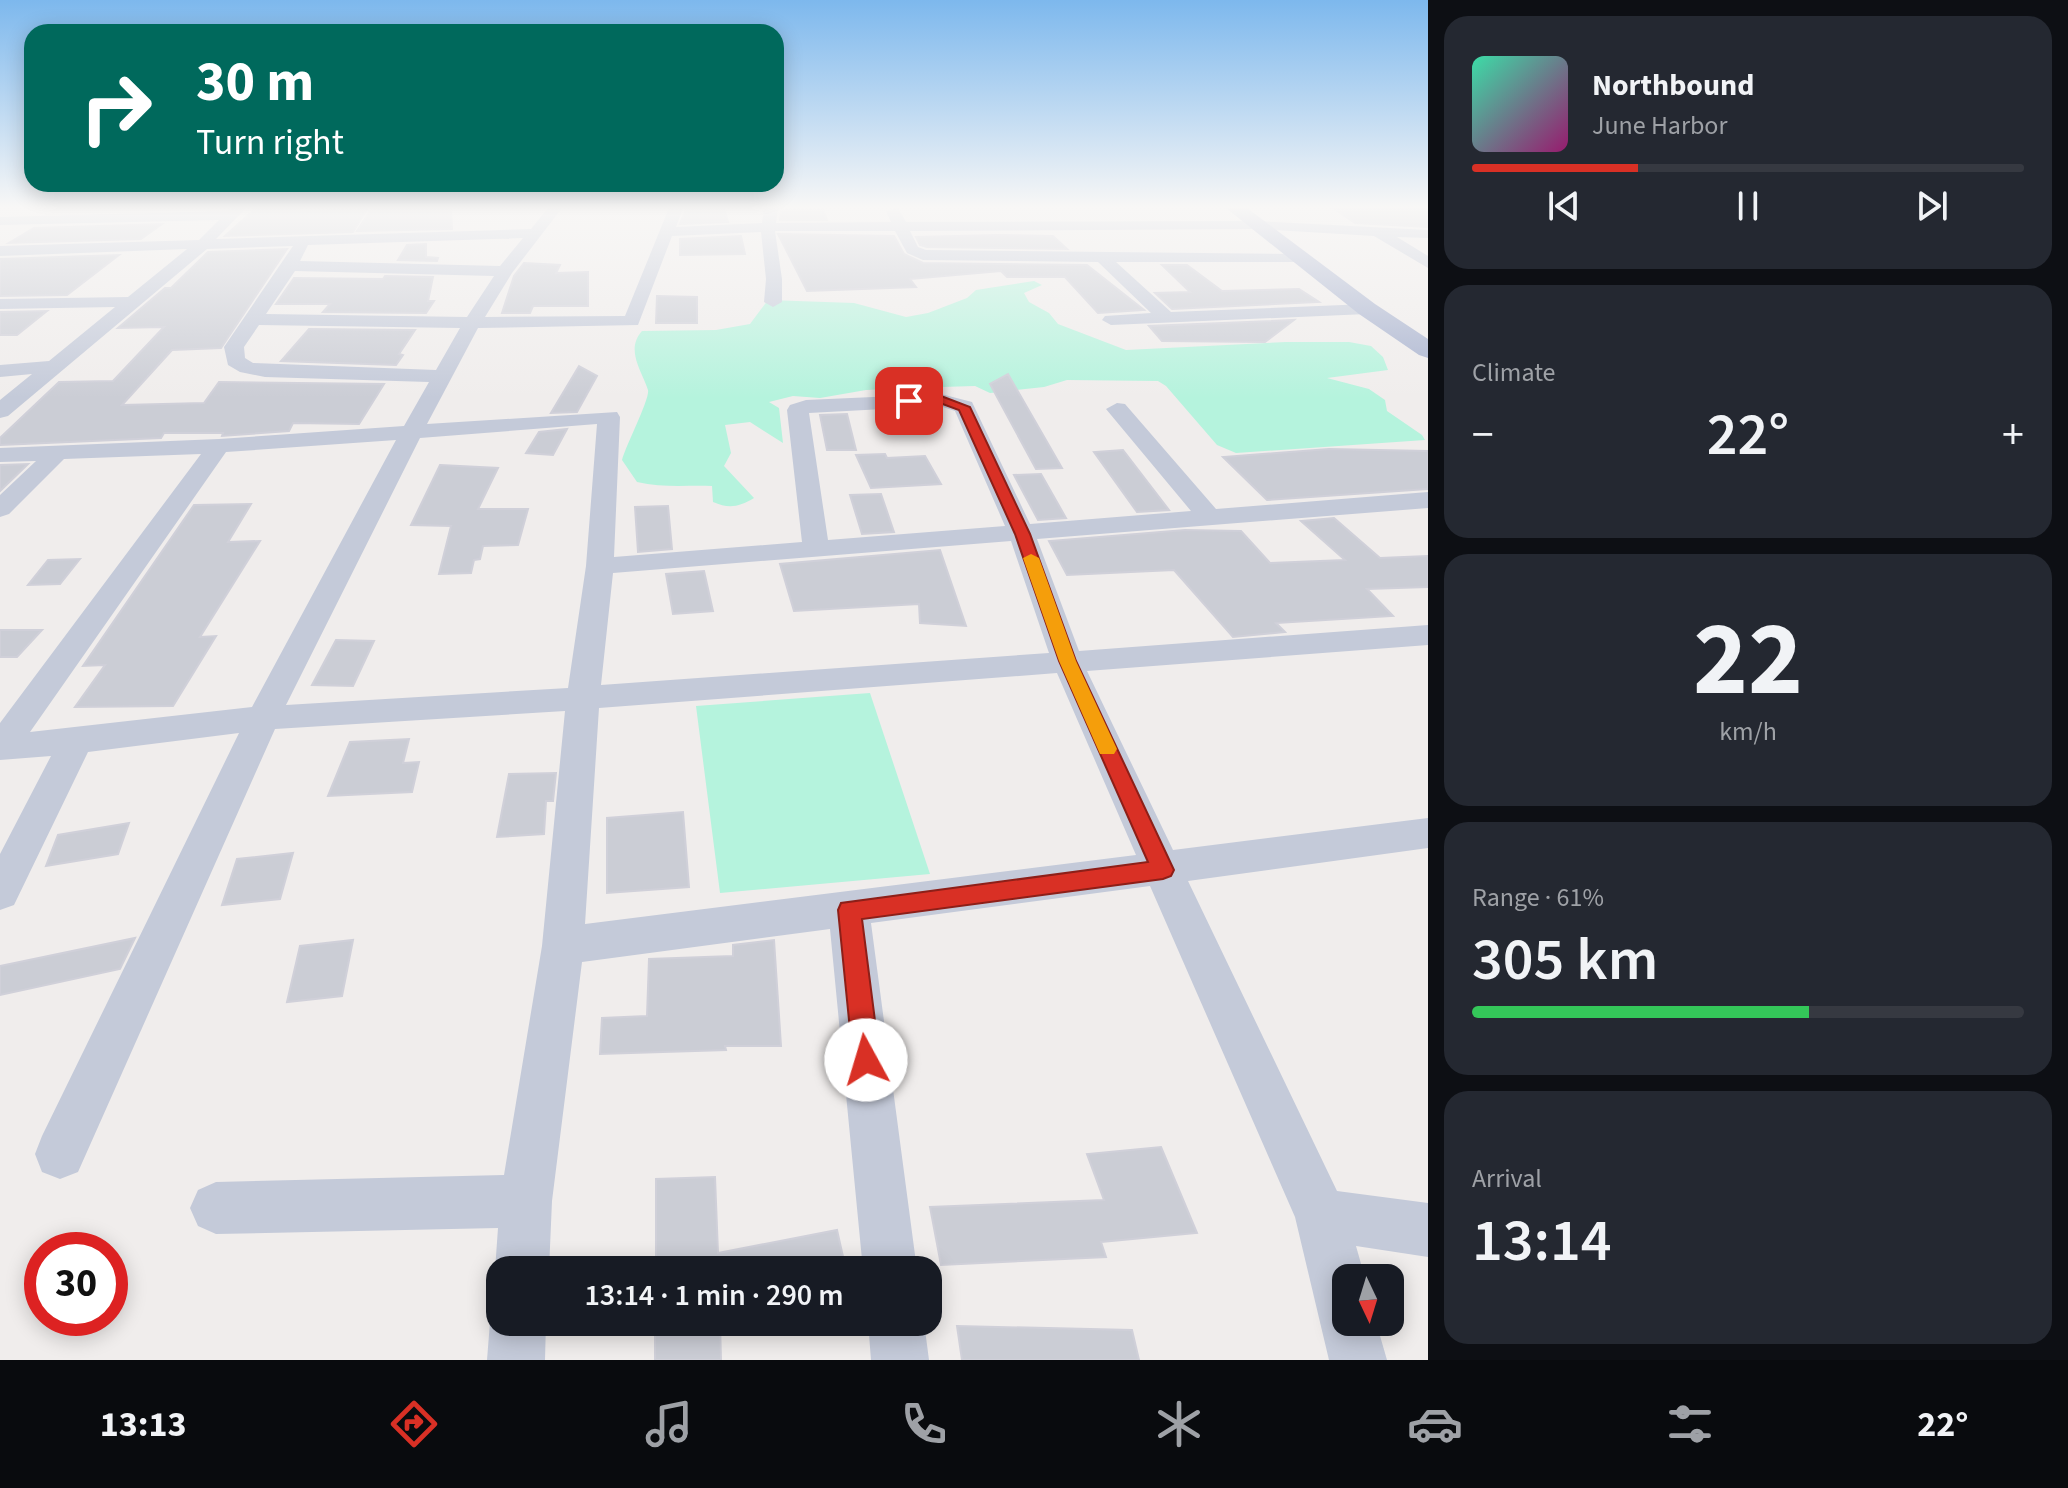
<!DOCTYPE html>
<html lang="en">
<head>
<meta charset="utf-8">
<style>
	:root { --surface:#171b24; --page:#242831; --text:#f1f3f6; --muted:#9ea1a6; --line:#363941; --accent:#d93025 }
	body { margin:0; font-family:"Source Sans 3",sans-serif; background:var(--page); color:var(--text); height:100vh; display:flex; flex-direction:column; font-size:30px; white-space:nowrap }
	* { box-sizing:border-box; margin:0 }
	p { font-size:26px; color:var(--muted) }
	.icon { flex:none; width:44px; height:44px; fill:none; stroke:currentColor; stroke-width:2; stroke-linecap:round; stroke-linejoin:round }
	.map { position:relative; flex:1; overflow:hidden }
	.drawer { display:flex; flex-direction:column; gap:16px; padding:16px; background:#0d0f14; width:640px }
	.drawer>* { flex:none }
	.hud { position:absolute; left:24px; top:24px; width:760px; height:168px; border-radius:24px; box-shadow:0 4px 20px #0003; background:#00695c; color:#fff; overflow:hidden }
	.needle { width:52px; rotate:176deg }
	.controls { position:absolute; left:1332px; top:1264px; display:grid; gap:16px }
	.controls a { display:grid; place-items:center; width:72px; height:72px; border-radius:16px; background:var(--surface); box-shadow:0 4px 20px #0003; font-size:40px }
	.speed { position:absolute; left:24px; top:1232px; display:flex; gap:16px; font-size:40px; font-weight:700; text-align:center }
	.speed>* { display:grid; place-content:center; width:104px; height:104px; border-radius:50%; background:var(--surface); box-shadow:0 4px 20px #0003; line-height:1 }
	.speed .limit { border:12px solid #d22; background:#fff; color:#111 }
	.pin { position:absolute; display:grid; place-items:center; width:68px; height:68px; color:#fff; margin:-34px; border-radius:16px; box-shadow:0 4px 12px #0006 }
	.me { position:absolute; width:88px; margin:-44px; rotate:354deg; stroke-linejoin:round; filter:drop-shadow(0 0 6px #0008) }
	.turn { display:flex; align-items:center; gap:28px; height:168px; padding:0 40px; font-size:36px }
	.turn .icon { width:104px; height:104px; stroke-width:2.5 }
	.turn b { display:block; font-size:56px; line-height:68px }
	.big { font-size:60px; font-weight:600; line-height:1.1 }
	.drawer .tile { flex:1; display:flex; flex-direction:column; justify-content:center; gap:12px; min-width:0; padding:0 28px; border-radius:24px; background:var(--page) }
	.drawer .dial { align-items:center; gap:0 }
	.dial b { font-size:104px; line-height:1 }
	.song { display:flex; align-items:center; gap:24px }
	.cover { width:96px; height:96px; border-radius:12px; background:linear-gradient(135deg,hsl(160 70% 55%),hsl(320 70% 35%)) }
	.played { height:8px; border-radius:4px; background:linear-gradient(90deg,var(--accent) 30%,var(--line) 30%) }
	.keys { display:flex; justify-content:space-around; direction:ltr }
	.heat { display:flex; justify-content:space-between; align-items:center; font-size:44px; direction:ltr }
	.charge { height:12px; border-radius:6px; background:linear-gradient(90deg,#34c759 61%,var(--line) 0) }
	.trip { position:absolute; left:486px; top:1256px; width:456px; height:80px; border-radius:24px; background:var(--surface); box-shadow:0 4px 20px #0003; font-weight:600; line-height:80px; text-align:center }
	.menu { display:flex; height:128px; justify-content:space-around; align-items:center; background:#090b0e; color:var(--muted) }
	.menu .icon { width:56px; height:56px }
	.menu .on { color:var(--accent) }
	.menu b { font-size:36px; color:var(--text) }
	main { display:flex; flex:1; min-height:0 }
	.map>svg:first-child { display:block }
	.green { fill:#b5f3dd }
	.building { fill:#cbcdd5; stroke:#d0d0d9; stroke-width:2 }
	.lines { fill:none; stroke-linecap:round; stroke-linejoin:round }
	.minor { fill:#c4cad9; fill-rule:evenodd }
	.major { fill:#a9b3cf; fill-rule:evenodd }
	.route { fill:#d93025; stroke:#8d1f18; stroke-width:2 }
	.slow { fill:#f59e0b }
</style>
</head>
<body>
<main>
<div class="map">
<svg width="1428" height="1360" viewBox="0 0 1428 1360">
	<rect width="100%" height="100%" fill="#f0edec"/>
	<path class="green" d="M1034 281 1042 285 1024 293 1029 302 1049 313 1058 324 1126 350 1286 342H1349L1371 346 1383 357 1388 370 1327 378 1369 389 1385 400 1387 411 1422 435 1425 440 1236 453 1217 445 1166 386 1158 381 1067 380 1044 387 990 393 975 386 908 388 866 390 820 398 793 396 769 402 779 408 783 443 750 422 725 425 731 453 724 466 754 498C739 507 729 509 713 502L712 486C687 485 662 488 637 482L622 460C626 445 650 399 648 390 642 371 625 350 642 331L716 330 750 324 768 300 854 303 906 317 928 313 967 298 976 290Z
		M870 693 930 874 720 893 696 706Z"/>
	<path class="building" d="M256 208H301L298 211 367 209 353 232 225 236Z
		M372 208H451L452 229 357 231Z
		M1333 208H1428V227L1355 223Z
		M686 209H724L728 222 680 224Z
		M781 210H823L827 220H780Z
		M162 224 141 239 9 243 34 228Z
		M778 234 894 236 904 254 923 263 1087 265 1144 310 1098 313 1065 277H1007L1001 271 910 279 916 287 807 291Z
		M997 235 1053 236 1067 249 927 247 920 245 916 237Z
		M741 236 745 254 680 255V239Z
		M426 244V257L438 258 437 261 398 260 407 245Z
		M287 249 221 348 172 350 122 405 204 403 219 382 384 384 359 424 293 423 289 431 222 436 223 433H164L161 438 0 445V438L59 382 113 381 164 327 118 328 165 288H171L208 252Z
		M119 255 67 295 0 296V259Z
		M524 263 560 265 556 273 588 272V306H533L530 313H502L514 276Z
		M1162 265H1187L1222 291 1299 289 1319 302 1172 309 1155 293 1190 292Z
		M385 276 433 277 428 301H434L426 313 323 312 330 304H276L294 278 383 279Z
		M657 296 697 297V323H656Z
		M47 311 17 335H0V312Z
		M1294 320 1265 342 1162 341 1149 326Z
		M309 329 415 330 399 354 403 355 396 365 281 361Z
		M579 366 597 376 577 412 551 413Z
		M1008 374 1062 468 1036 469 990 384Z
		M847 414 856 450H827L820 415Z
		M567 429 553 455 526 453 539 432Z
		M1329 449 1428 451V489L1267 500 1223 457Z
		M1123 450 1169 510 1137 512 1094 452Z
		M885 454 887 458 925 456 941 484 871 488 856 455Z
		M28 464 0 491V465Z
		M440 465 498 468 478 509H528L518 545 483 546 480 559 474 560 471 573 439 574 451 526 411 525Z
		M1041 474 1066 518 1038 520 1014 475Z
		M881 494 894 532 862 534 850 495Z
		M251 504 228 542 260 541 200 637 216 636 173 706 75 707 105 665 83 666 194 505Z
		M668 506 672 549 638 552 635 507Z
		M1334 518 1380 558 1428 556V587L1367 589 1393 616 1276 623 1285 632 1233 637 1174 570 1067 575 1049 541 1185 530 1241 531 1270 563 1345 560 1301 521Z
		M940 550 966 626 920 623 919 604 794 611 780 564Z
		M80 559 60 584 28 585 48 560Z
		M704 571 713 611 673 614 666 574Z
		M0 630H42L17 657H0Z
		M336 640 374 641 353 686 312 685Z
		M409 739 403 763 419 762 412 792 328 796 350 742Z
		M556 773 553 801H546L544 834 497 837 509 774Z
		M683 812 689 887 607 893V818Z
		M129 823 118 854 46 866 58 835Z
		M293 853 280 899 222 905 237 859Z
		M135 938 120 969 0 995V966Z
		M353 940 342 996 287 1002 300 946Z
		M774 940 781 1046H725L726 1050 600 1054 602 1018 647 1016 649 959 733 956V945Z
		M1161 1147 1197 1233 1101 1242 1106 1257 941 1265 930 1207 1104 1200 1087 1154Z
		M715 1177 718 1253 837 1230 846 1270H656V1179Z
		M655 1322H720L721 1360H655Z
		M957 1326 1132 1330 1139 1360H962Z"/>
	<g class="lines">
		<path class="minor" d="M231 208H246L216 239 531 229 548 208H562L512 273 485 317 625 316 669 208H683L676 227 762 223 764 208H778L776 223 891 222 886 211 898 208 906 222 1256 221 1428 230V238L1397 237 1428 256V268L1374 236 1256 229 910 231 918 247 926 250 1299 254 1305 256V262H1116L1171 312 1367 304 1376 309 1367 314 1111 325 1102 320 1105 316 1151 313 1098 262 923 260 907 253 895 231H775L782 279V302L773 307 764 302 766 279 761 232 672 236 638 325 478 328 427 424 617 412 620 417 614 557 802 542 787 410 790 405 806 400 941 394 972 402 1030 524 1191 511 1106 409 1117 403 1125 404 1216 509 1428 492V508L1037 539 1079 651 1428 625V645L1087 671 1173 850 1428 818V848L1188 881 1337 1191 1428 1203V1257L1356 1246 1365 1278H1346V1322H1376L1387 1360H1329L1295 1217 1150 886 871 923 917 1270H863L830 929 582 962 552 1201 549 1270H500V1283L495 1270 498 1228 216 1234 198 1226 190 1208 198 1190 216 1182 504 1175 542 946 565 711 275 729 78 1172 60 1179 42 1172 35 1154 42 1136 239 733 88 752 14 905 0 910V854L51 756 0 760V723L201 454 64 459 9 514 0 517V495L36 461 0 462V448L219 439 404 426 429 382 265 377 240 372 228 365 224 347 293 246 207 249 8 416 0 418V400L32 374 0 377V365L49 361 115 307 0 309V299L128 297 187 249 0 256V246L199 240 219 220 0 225V217L228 211ZM523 238 500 266 300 261 308 245ZM295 271 494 276 467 317 266 314ZM259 325 460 328 436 370 253 363 245 358 244 347ZM940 406 955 411 1005 526 828 540 809 413ZM597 424 586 566 568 688 286 705 420 438ZM396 440 252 707 30 732 226 452ZM1011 541 1049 653 601 685 613 573ZM1057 673 1136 855 585 924 599 708Z
			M500 1301V1322H546L545 1360H487L490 1322Z
			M868 1322H924L929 1360H871Z"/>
		<path class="major" d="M1226 208H1247L1375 304 1428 339V358L1419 355 1359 314Z"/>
	</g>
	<linearGradient id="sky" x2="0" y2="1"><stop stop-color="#7db8ed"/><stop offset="0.52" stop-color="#f8f7f6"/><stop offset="1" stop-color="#f8f7f6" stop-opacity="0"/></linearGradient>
	<rect width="1428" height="398" fill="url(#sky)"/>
	<path class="route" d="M941 396 970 407 1030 534 1076 661 1174 870 1171 876 1163 879 862 919 880 1060 876 1069 866 1073 857 1069 853 1060 838 910 841 903 1148 862 1059 661 1015 534 959 410 940 403 909 404 903 401 909 397Z"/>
	<path class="slow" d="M1031 554 1039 558 1076 661 1117 749 1114 754H1100L1059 661 1023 558Z"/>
</svg>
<div class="controls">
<a><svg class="needle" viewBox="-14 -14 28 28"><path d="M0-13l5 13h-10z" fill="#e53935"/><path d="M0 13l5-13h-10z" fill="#9ea1a6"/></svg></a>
</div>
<div class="speed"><div class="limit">30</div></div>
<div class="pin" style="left:909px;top:401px;background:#d93025"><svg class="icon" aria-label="arrive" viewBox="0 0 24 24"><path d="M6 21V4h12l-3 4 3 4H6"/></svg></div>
<svg class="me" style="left:866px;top:1060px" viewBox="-20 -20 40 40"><circle r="19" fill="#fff"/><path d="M0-13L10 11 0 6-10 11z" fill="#d93025"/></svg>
<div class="trip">13:14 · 1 min · 290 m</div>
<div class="hud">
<div class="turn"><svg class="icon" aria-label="right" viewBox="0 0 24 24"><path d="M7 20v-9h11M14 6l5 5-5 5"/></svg><div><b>30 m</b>Turn right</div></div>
</div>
</div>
<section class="drawer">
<div class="tile">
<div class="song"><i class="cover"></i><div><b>Northbound</b><p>June Harbor</p></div></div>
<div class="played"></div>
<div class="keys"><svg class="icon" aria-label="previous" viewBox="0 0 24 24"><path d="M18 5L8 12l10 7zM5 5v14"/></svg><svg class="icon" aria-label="pause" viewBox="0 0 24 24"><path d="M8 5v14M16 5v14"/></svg><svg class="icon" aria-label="next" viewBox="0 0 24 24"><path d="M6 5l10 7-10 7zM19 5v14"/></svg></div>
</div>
<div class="tile"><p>Climate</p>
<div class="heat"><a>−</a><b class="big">22°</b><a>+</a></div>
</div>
<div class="tile dial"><b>22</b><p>km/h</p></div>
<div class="tile"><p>Range · 61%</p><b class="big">305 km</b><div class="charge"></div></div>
<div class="tile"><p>Arrival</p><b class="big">13:14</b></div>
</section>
</main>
<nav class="menu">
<b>13:13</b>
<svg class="icon on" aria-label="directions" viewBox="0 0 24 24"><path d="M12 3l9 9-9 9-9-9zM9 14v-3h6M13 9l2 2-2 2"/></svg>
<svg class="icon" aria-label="music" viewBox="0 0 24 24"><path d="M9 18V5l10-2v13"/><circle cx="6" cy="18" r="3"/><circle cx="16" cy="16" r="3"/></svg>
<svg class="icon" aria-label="phone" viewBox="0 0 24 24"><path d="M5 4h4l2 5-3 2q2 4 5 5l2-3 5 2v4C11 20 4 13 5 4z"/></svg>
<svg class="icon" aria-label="climate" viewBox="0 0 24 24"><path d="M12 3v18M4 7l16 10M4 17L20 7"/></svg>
<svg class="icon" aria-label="car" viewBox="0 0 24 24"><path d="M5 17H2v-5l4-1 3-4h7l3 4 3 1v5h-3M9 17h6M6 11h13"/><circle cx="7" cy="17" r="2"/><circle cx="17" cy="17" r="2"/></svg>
<svg class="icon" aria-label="filters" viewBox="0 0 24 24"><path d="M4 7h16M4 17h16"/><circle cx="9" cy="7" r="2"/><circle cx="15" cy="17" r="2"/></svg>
<b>22°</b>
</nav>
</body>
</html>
